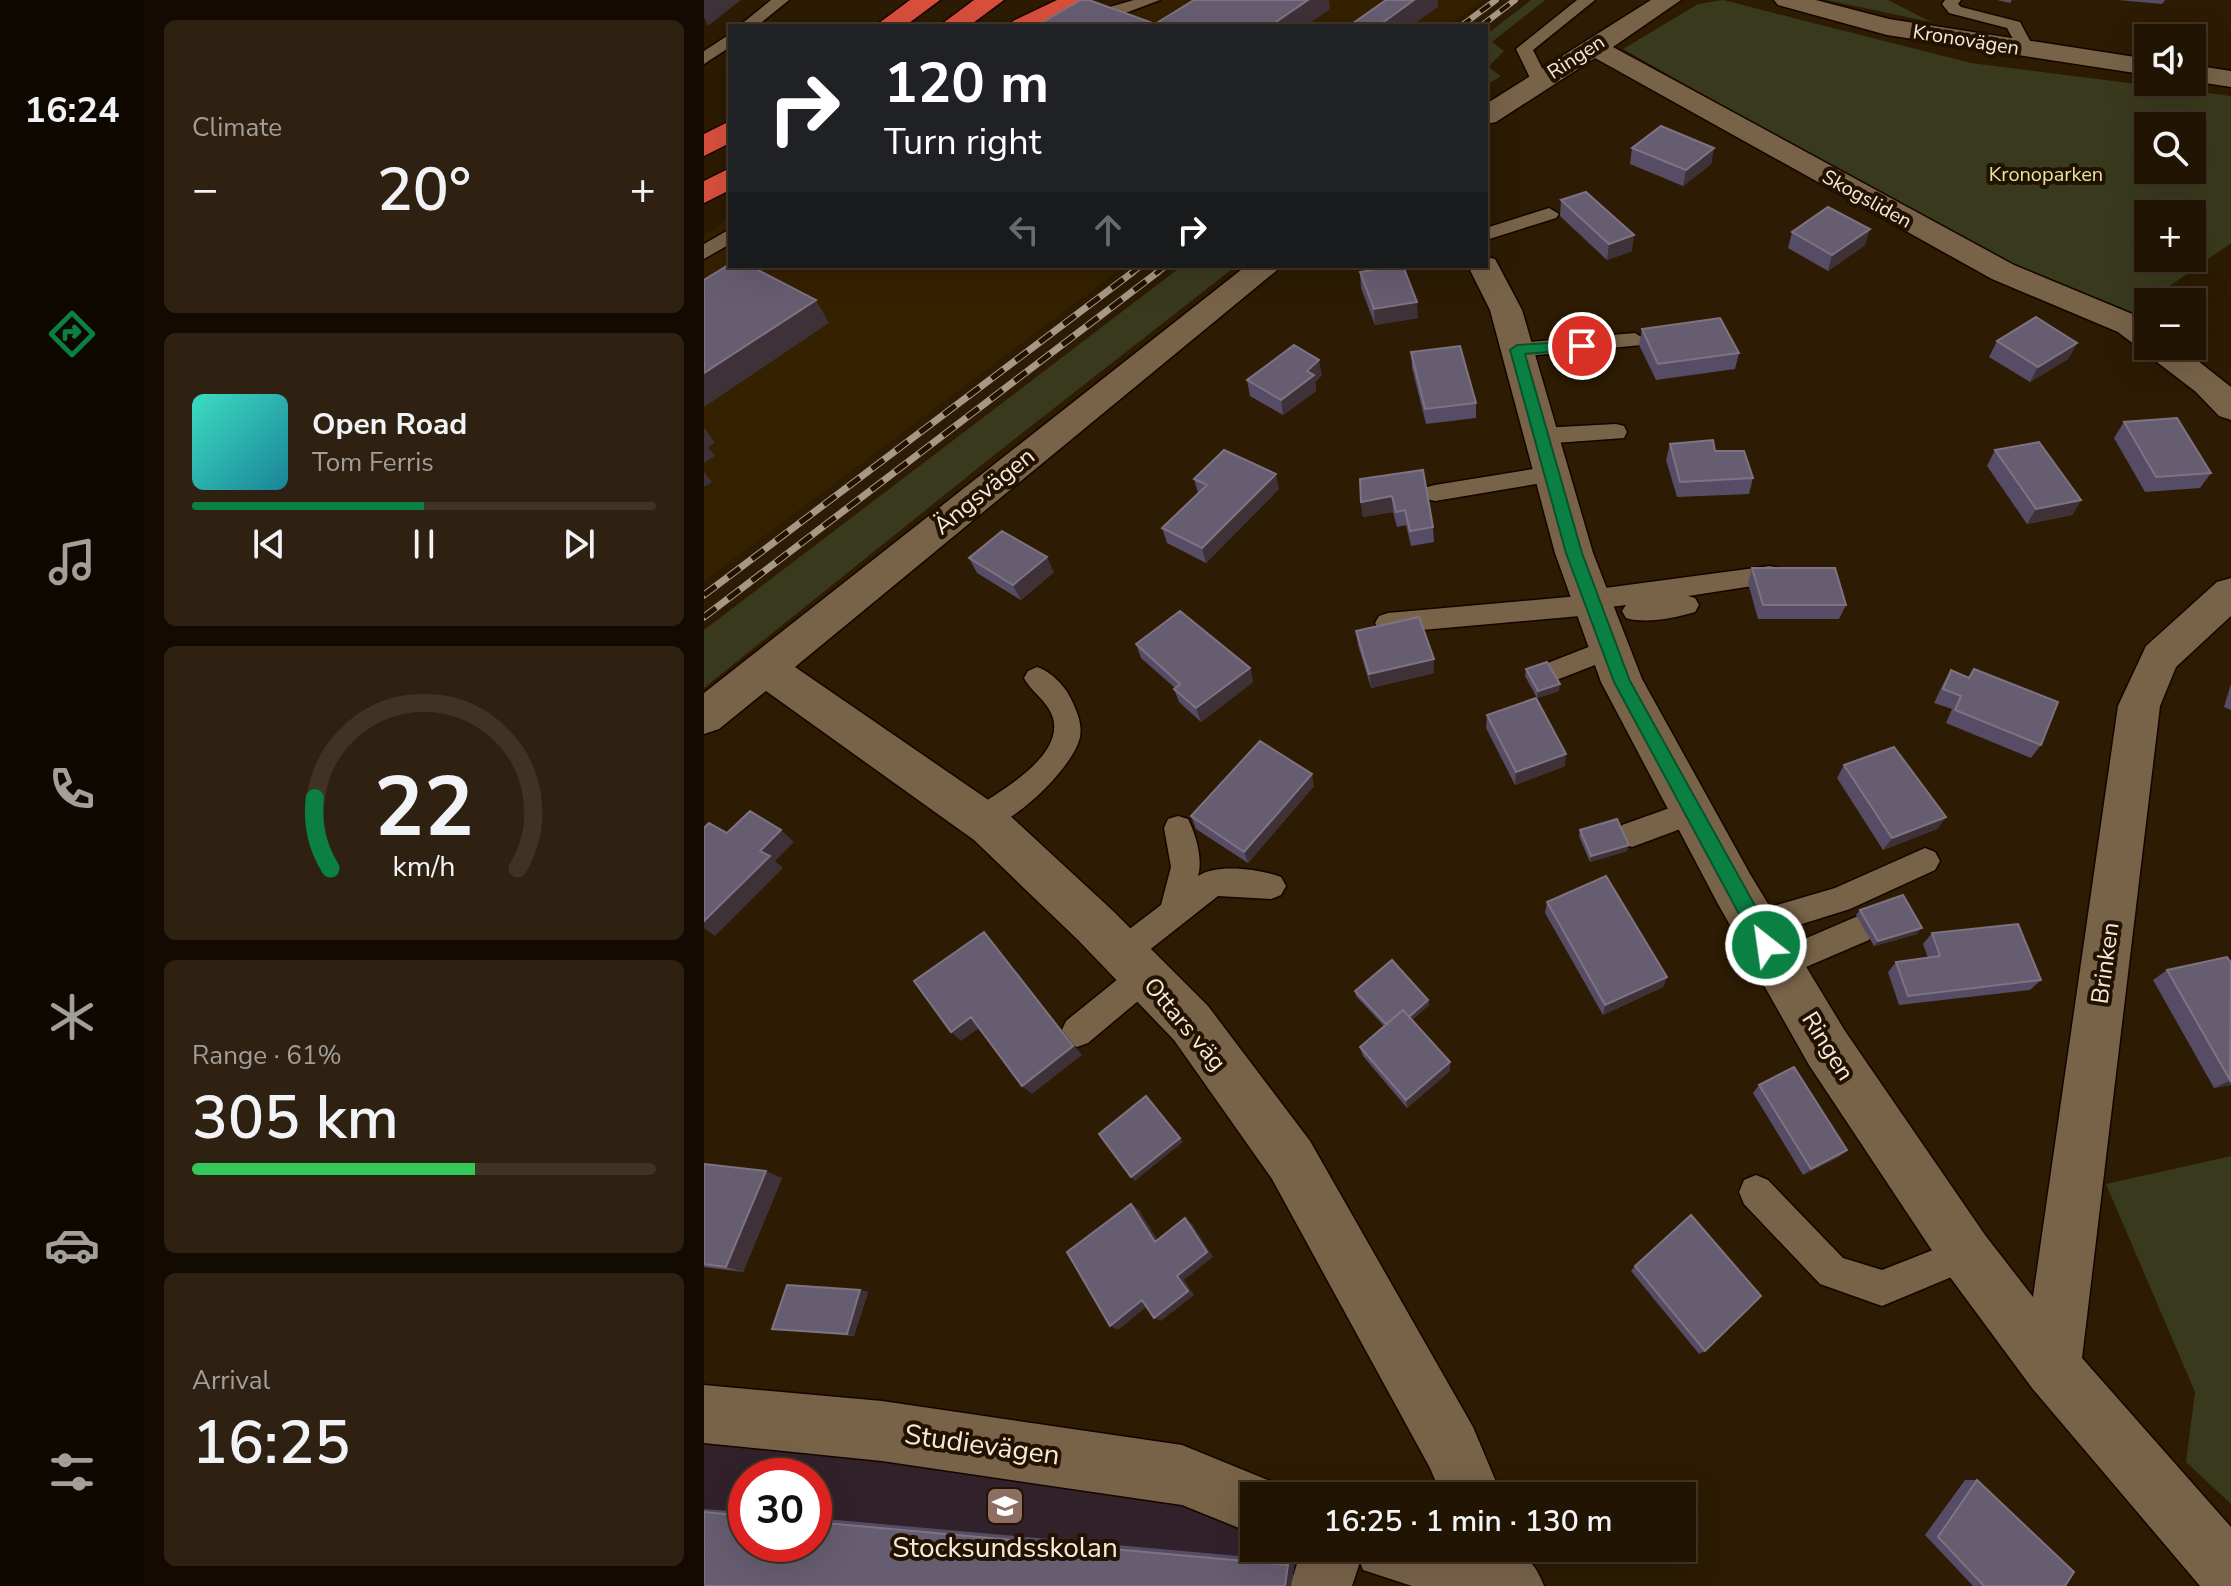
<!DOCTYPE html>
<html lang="en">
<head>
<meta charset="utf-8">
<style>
	:root { --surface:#221402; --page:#2e2111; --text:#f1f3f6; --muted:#a29e99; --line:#3f3324; --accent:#0b8043 }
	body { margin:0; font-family:"Nunito Sans",sans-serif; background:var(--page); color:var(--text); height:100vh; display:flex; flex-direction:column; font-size:30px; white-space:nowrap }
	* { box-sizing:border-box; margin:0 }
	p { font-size:26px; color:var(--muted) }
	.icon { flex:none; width:44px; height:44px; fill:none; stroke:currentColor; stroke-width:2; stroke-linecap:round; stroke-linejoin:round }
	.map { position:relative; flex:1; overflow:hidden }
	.side { display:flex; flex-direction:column; gap:20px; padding:20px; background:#130b01; width:560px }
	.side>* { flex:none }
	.top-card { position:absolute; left:24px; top:24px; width:760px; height:244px; border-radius:0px; box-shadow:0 8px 32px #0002,0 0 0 2px var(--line); background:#202124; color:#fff; overflow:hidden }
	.buttons { position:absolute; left:1430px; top:24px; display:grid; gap:16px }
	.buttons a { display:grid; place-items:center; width:72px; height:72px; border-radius:0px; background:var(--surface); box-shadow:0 8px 32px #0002,0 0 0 2px var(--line); font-size:40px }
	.speed { position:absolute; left:24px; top:1458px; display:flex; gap:16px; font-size:40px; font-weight:700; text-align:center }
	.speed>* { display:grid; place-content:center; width:104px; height:104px; border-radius:50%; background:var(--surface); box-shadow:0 8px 32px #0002,0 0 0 2px var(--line); line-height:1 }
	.speed .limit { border:12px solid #d22; background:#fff; color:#111 }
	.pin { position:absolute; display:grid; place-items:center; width:68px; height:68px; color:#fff; margin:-34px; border:4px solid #fff; border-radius:50%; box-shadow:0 2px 8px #0007 }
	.me { position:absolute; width:88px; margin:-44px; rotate:330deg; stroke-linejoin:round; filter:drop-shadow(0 0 6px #0008) }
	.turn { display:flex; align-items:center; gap:28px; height:168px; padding:0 24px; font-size:36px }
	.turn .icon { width:104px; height:104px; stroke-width:2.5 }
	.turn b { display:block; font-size:56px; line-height:68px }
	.lanes { display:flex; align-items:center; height:76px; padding:0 24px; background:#0003; justify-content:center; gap:40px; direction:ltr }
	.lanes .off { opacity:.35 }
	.big { font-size:60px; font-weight:600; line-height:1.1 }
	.side .tile { flex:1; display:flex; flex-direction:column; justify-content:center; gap:12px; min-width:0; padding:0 28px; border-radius:12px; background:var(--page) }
	.side .dial { align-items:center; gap:0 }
	.dial svg { height:208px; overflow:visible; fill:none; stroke:var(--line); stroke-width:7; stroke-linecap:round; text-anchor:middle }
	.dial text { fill:var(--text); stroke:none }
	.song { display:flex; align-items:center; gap:24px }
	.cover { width:96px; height:96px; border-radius:12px; background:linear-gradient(135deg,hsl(170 70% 55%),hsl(190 70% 35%)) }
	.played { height:8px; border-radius:4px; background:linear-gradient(90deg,var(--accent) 50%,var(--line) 50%) }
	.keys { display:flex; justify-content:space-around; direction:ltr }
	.heat { display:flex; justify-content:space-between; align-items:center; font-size:44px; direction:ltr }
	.charge { height:12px; border-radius:6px; background:linear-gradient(90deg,#34c759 61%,var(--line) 0) }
	.trip { position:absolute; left:536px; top:1482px; width:456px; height:80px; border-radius:0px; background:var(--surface); box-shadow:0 8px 32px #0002,0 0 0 2px var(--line); font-weight:600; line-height:80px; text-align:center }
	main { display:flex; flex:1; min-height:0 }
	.dock { display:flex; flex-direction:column; width:144px; justify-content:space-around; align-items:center; background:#0e0801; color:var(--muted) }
	.dock .icon { width:56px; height:56px }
	.dock .selected { color:var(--accent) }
	.dock b { font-size:36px; color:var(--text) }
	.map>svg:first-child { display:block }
	.built { fill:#352000 }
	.education { fill:#31212a; fill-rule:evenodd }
	.green { fill:#393a1d; fill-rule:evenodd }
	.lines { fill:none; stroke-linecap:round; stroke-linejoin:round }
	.lane-casing { stroke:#140500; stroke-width:3 }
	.street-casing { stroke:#140500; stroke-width:3 }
	.highway-casing { stroke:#140500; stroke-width:3 }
	.lane { fill:#786349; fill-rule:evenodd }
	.street { fill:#786349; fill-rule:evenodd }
	.highway { fill:#d84f3c; fill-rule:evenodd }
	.rail-far1-casing { stroke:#a79886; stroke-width:6 }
	.rail-casing { stroke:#a79886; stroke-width:7 }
	.rail-far1 { stroke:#231200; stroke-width:4; stroke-dasharray:12; stroke-linecap:butt }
	.rail { stroke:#231200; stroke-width:5; stroke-dasharray:15; stroke-linecap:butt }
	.wall { fill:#564c65 }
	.shaded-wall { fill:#3e3138 }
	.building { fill:#675d71; stroke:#7d7382; stroke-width:2 }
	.route { fill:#0b8043; stroke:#07532c; stroke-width:2 }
	.labels { text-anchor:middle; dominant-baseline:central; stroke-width:8; stroke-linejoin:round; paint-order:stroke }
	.far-street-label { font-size:20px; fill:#f5e9da; stroke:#231200 }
	.far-park-label { font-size:20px; fill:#e0e4a4; stroke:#231200 }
	.street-label { font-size:24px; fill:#f5e9da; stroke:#231200 }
	.near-street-label { font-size:28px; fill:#f5e9da; stroke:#231200 }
	.near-poi-label { font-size:28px; fill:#f5e9da; stroke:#231200 }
</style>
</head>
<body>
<main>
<nav class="dock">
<b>16:24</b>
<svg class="icon selected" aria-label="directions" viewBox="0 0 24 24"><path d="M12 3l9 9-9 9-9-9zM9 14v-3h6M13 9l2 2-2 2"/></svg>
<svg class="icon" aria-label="music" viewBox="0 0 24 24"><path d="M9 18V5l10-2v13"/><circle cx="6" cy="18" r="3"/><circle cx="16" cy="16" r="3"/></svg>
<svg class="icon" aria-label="phone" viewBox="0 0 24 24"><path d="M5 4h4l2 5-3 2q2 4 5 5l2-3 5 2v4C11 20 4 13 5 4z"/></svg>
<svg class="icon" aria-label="climate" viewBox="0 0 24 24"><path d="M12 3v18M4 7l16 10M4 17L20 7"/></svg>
<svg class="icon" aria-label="car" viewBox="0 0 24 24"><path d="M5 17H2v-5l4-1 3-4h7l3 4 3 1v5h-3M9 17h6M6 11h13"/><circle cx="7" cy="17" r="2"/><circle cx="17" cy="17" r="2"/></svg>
<svg class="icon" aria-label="filters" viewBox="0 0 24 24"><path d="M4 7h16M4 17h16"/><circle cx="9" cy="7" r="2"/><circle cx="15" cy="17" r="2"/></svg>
</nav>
<section class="side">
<div class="tile"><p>Climate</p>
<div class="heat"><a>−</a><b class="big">20°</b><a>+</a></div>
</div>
<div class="tile">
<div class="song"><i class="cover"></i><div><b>Open Road</b><p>Tom Ferris</p></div></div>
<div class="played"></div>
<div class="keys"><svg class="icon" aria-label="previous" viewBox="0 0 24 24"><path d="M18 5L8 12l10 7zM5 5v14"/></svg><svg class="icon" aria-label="pause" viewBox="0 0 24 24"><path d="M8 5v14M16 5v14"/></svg><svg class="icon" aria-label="next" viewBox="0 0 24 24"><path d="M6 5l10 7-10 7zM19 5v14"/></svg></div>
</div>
<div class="tile dial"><svg viewBox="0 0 100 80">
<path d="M14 69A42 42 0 1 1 86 69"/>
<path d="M14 69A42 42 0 0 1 8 42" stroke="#0b8043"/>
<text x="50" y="56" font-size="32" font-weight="700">22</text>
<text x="50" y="72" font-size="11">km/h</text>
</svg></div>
<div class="tile"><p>Range · 61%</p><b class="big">305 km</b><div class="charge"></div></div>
<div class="tile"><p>Arrival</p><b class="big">16:25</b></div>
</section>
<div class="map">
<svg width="1527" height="1586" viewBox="0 0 1527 1586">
	<rect width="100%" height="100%" fill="#2d1b03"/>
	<path class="built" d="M421 0H779L744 26H354L396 6Z
		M26 218V266H421L0 581V235Z"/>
	<path class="education" d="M0 1436 433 1487 550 1524V1548H595L591 1586H0ZM42 1476H110V1544H42Z"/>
	<path class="green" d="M827 0H841L788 42 800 51 784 67 797 76 782 85V35Z
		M1019 0 1267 63 1527 96V243L1420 318 1291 260 919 49 994 4ZM1444 126H1488V170H1444ZM1444 214H1488V258H1444Z
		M1122 0H1184L1227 22Z
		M478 266H532L289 456 0 688V630Z
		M1527 1156V1504L1482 1462 1491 1392 1402 1184Z"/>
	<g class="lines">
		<defs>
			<path id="lane" d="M67 0H85L53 26H35Z
				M430 0H456L387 26H365L402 8Z
				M873 0H891L829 50 844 80 835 85 829 84 812 49Z
				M1241 0H1257L1254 4 1257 7 1316 22 1331 50 1329 54H1317L1303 28 1245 13 1238 4Z
				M26 34V47L0 64V51Z
				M845 208 855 214 852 218 782 240V228Z
				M26 229V244L0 259V244Z
				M931 333 942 340 938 345 813 357 805 355 802 350 805 345 813 343Z
				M912 424 920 426 923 432 920 438 837 444 829 442 826 436 829 430 837 428Z
				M848 466 856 468 860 474 856 480 731 501 723 499 719 493 723 487 731 485Z
				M1066 566 1075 568 1078 575 1075 582 984 596 991 598 995 605 991 612C972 618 941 624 922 618L918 611 922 605 898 608 887 615 684 633 675 630 671 623 675 616 684 613 875 596 886 590Z
				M905 639 914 642 918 649 914 656 850 681 841 678 837 671 841 664Z
				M333 667C348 672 362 687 368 701 374 714 378 724 376 737 370 768 298 839 267 828L263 819 267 810C294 793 360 757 349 718 344 701 328 693 320 678L324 671Z
				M988 800 998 803 1002 812 998 821 928 847 918 843 914 834 918 825Z
				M474 816 484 819C492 835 499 859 494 876 513 863 556 869 577 877L582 886 577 895 567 899 514 896 429 963 418 967 407 963 403 953 407 943 457 905 467 867 460 828 464 819Z
				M1221 848 1231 852 1236 861 1231 870 1146 909 1050 939 1039 935 1035 925 1039 915 1131 888Z
				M1154 916 1165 920 1169 930 1165 940 1074 979 1063 975 1059 965 1063 955Z
				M441 962 452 966 456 976 452 986 384 1043 373 1047 362 1043 357 1032 362 1021 430 966Z
				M1052 1175 1064 1180 1139 1258 1178 1270 1262 1237 1274 1242 1279 1254 1274 1266 1178 1306 1116 1284 1040 1204 1035 1192 1040 1180Z"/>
			<path id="street" d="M947 0H977L909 47 1310 265 1438 318 1444 322V346H1475L1527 387V420L1515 416 1492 392 1414 332 1288 279 891 58 792 122 782 124V104Z
				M1070 0H1112L1185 19 1444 59V75L1183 35 1074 5Z
				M1488 65 1527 71V87L1488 81Z
				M782 257 791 259 818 310 889 553 938 679 1046 874 1141 1031 1281 1235 1329 1297 1414 706 1442 646 1513 582 1527 578V616L1472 667 1456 706 1378 1358 1527 1527V1586H1496L1328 1388 1243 1273 1105 1065 1014 904 897 682 851 553 786 310 764 266H782Z
				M542 266H578L91 667 302 812 408 910 504 1006 606 1141 769 1427 798 1496H738L726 1468 568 1179 470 1040 374 940 270 840 62 691 15 729 0 734V693Z
				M0 1385 178 1401 478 1445 571 1483 577 1496H550V1534L478 1505 178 1461 0 1443Z
				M598 1548H800C824 1556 831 1563 840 1586H708L659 1570 656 1562 648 1586H586Z"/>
			<path id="highway" d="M206 0H236L201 26H171Z
				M270 0H300L265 26H235Z
				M353 0H386L382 5 339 26H305L309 21Z
				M26 121V143L0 156V134Z
				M26 168V190L0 203V181Z"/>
		</defs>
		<use href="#lane" class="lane-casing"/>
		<use href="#street" class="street-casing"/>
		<use href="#highway" class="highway-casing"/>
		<use href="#lane" class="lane"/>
		<use href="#street" class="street"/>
		<use href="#highway" class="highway"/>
		<defs>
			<path id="rail-far1" d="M757 26 792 0
				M777 26 811 0
				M426 274 437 266
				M451 274 462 266"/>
			<path id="rail" d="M0 595 429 272
				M0 617 454 272"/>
		</defs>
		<use href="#rail-far1" class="rail-far1-casing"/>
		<use href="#rail" class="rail-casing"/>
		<use href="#rail-far1" class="rail-far1"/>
		<use href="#rail" class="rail"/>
	</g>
	<path class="wall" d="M1293 0H1308L1306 3Z
		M1414 0H1461L1458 4Z
		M928 148H1010L1007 164 979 186 926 164Z
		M857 200 928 251 903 260 856 216Z
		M1088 232 1161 245 1124 271 1084 248Z
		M656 272 714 318 671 325 657 288Z
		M938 329 1035 353 1031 369 952 380 935 345Z
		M1293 341 1373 343 1364 359 1326 382 1285 357Z
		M707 352 772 403V418L722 424 708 368Z
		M618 375 611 382 612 391 579 415 546 396 543 380Z
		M1420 422 1507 473 1496 488 1441 492 1410 438Z
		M966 444 1011 451 1049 478 1045 494 973 497 962 460Z
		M1291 450 1377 500 1368 515 1323 524 1283 466Z
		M719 470 729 527 730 542 707 546 702 525 693 527 689 512 659 517 657 502Z
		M490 479 575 489 502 563 463 543 458 528 494 493Z
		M265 558 350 572 317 600 273 573Z
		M1048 568 1142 605 1135 619H1054L1044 583Z
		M652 631 730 659V673L667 688 654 645Z
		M432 644 546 668 549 682 497 722 475 702 470 689 471 688 437 658Z
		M822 669 855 691 833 698 821 676Z
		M1270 669 1337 745 1327 758 1242 723 1248 709 1230 703 1239 684 1247 670 1264 678Z
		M1527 684V710L1520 707Z
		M783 715 861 766 811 785 782 728Z
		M1140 765 1242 817 1233 829 1179 850 1133 778Z
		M610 786 544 863 492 829 487 816Z
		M876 830 923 851 886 862 875 836Z
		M843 902 963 977 959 987 899 1015 841 913Z
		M1156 910 1213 934 1170 946 1152 915Z
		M1228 933 1337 980 1326 990 1195 1005 1184 972 1192 962 1224 958 1219 944Z
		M1523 957 1527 1085 1510 1088 1449 980 1463 970Z
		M651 991 724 1000 725 1005 708 1020 746 1071 703 1108 659 1056 656 1047 680 1026 652 996Z
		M1055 1085 1135 1157 1099 1175 1049 1093Z
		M0 1164 78 1178 39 1272 0 1267Z
		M931 1266 1001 1351 995 1354 927 1271Z
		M156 1290 164 1292 150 1336 68 1329Z
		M1261 1480H1273L1361 1586H1269L1221 1535Z
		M0 1509 42 1512V1544H110V1518L591 1561 587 1586H0Z"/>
	<path class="shaded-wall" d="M0 0H37L4 26 0 17Z
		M604 0H625L626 9 602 26H565Z
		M710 0H734V7L707 26H674Z
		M1010 148 1007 164 979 186 982 170Z
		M1166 229 1161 245 1124 271 1128 255Z
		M930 235 928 251 903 260 905 244Z
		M112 300 125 323 0 407V373Z
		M713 302 714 318 671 325 670 309Z
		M1373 343 1364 359 1326 382 1334 367Z
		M615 360 618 375 611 382 612 391 579 415 577 400 603 371Z
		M0 427 11 443 4 447 11 456 0 463Z
		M0 472 8 482 0 487Z
		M572 474 575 489 502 563 498 548Z
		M688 496 689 512 659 517 657 502Z
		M1377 500 1368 515 1323 524 1332 509Z
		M343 557 350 572 317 600 309 585Z
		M730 659V673L667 688 665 674Z
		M546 668 549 682 497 722 492 708Z
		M856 684 855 691 833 698 834 691Z
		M862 754 861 766 811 785 812 772Z
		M608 774 610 786 544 863 540 852Z
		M1242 817 1233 829 1179 850 1188 838Z
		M77 830 90 842 71 861 79 868 11 936 0 928V921L56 851Z
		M925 845 923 851 886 862 887 856Z
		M1218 928 1213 934 1170 946 1174 941Z
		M280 932 378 1055 328 1094 318 1086Z
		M963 977 959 987 899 1015 901 1005Z
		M724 1000 725 1005 704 1023V1018Z
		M267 1017 278 1026 257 1041 247 1032Z
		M746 1062V1071L703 1108 702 1100Z
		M1527 1080V1085L1510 1088Z
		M442 1096 479 1142 431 1181 427 1177Z
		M1143 1150 1135 1157 1099 1175 1107 1169Z
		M62 1171 78 1178 39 1272 22 1267Z
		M427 1204 435 1210 458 1247 451 1242Z
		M481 1218 488 1224 509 1257 480 1280 490 1295 457 1321 450 1318 473 1276Z
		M156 1290 164 1292 150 1336 143 1334Z
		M438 1300 446 1304 414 1330 406 1326Z
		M591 1561 587 1586H581L584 1565Z"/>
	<path class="building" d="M377 0H385L451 24 490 0H604L566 26H332Z
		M682 0H710L674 26H645Z
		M957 126 1010 148 982 170 928 148Z
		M882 192 930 235 905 244 857 200Z
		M1124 207 1166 229 1128 255 1088 232Z
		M26 264V266H46L112 300 0 373V280Z
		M693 266H699L713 302 670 309 656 272Z
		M1332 317 1373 343 1334 367 1293 341Z
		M1016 318 1035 353 954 364 938 329Z
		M590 345 615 360 603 371 610 375 577 400 543 380Z
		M756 346 772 403 721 409 707 352Z
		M1473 418 1507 473 1452 477 1420 422Z
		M1009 440 1011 451H1040L1049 478 976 482 966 444Z
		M1335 442 1377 500 1332 509 1291 450Z
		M520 450 572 474 498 548 458 528 503 485 490 479Z
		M719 470 729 527 706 531 701 510 692 512 688 496 657 502 656 479Z
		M298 531 343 557 309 585 265 558Z
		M1048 568H1131L1142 605H1059Z
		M476 611 546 668 492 708 470 689 476 684 432 644Z
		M715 617 730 659 665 674 652 631Z
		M843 662 856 684 834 691 822 669Z
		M1270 669 1354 702 1337 745 1251 710 1257 696 1239 689 1247 670 1265 678Z
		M832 698 862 754 812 772 783 715Z
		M556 741 608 774 540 852 487 816Z
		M1190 747 1242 817 1188 838 1140 765Z
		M46 811 77 830 56 851 66 856 0 921V828L5 823 23 833Z
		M913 819 925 845 887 856 876 830Z
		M902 876 963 977 901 1005 843 902Z
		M1199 895 1218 928 1174 941 1156 910Z
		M1314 924 1337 980 1204 996 1192 962 1236 956 1228 933Z
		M280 932 369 1046 318 1086 267 1017 247 1032 210 981Z
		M1523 957 1527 963 1526 1080 1463 970Z
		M688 960 724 1000 705 1017 699 1010 682 1024 651 991Z
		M699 1010 746 1062 702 1100 656 1047Z
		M1090 1067 1143 1150 1107 1169 1055 1085Z
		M442 1096 476 1138 427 1177 395 1134Z
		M0 1164 62 1171 22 1267 0 1264Z
		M427 1204 451 1242 481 1218 503 1252 473 1276 484 1291 450 1318 438 1300 406 1326 363 1252Z
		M987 1215 1057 1296 1001 1351 931 1266Z
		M83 1285 156 1290 143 1334 68 1329Z
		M1273 1480 1370 1572 1361 1586H1280L1234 1537Z
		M0 1512 42 1516V1544H110V1522L584 1565 581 1586H0Z"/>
	<path class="route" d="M878 341 885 346 883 349 821 354 878 553 926 681 1069 938 1072 945 1069 951 1062 954 1055 951 910 682 862 553 806 350 813 345Z"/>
	<defs>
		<symbol id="school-square" viewBox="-11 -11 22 22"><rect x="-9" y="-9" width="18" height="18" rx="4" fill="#8d6e63" stroke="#231200"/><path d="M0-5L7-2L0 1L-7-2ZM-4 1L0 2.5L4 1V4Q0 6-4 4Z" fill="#fff"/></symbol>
	</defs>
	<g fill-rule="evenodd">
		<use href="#school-square" x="279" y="1484" width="44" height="44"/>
	</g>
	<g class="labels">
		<g class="far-street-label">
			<text transform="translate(1262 40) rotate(9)">Kronovägen</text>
			<text transform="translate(872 57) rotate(-33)">Ringen</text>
			<text transform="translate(1163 199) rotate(29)">Skogsliden</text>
		</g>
		<g class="far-park-label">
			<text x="1342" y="174">Kronoparken</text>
		</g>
		<g class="street-label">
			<text transform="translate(280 491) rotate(-39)">Ängsvägen</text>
			<text transform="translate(1401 963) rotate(-82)">Brinken</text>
			<text transform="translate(481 1024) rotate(50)">Ottars väg</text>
			<text transform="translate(1124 1046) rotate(58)">Ringen</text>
		</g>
		<g class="near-street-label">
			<text transform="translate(278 1445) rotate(8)">Studievägen</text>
		</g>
		<g class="near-poi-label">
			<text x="301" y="1548">Stocksundsskolan</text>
		</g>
	</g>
</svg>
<div class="buttons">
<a><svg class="icon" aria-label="sound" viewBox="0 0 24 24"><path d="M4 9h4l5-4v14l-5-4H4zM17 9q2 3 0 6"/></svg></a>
<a><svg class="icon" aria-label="search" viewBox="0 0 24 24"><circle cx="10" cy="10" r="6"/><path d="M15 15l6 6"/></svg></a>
<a>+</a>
<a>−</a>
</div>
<div class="speed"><div class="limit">30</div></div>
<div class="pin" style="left:878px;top:346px;background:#d93025"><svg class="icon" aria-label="arrive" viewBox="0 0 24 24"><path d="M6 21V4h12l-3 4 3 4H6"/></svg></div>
<svg class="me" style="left:1062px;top:945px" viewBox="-20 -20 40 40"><circle r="17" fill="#0b8043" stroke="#fff" stroke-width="3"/><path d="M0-11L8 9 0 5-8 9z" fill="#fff"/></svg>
<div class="trip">16:25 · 1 min · 130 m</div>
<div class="top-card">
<div class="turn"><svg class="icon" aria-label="right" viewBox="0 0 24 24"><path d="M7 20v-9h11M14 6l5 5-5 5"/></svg><div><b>120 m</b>Turn right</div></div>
<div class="lanes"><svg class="icon off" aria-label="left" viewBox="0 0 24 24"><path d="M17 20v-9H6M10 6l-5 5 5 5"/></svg><svg class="icon off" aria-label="ahead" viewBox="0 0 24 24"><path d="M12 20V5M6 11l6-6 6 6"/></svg><svg class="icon" aria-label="right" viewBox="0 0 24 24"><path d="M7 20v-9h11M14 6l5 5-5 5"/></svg></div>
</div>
</div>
</main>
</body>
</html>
